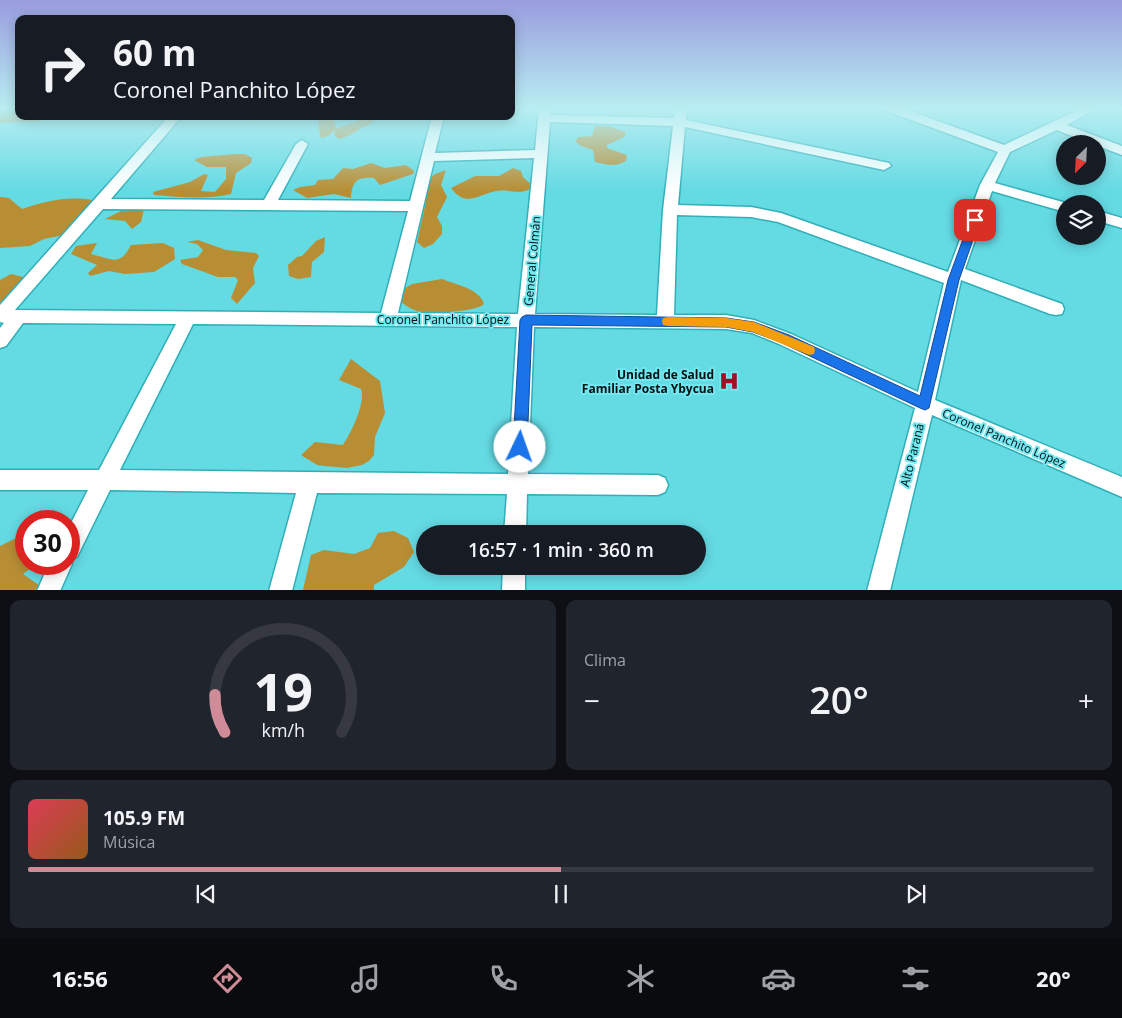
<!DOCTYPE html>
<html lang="es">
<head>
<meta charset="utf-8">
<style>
	:root { --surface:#171b24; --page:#20242c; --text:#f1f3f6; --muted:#9ea1a6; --line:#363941; --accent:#cf8c98 }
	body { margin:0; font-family:"Open Sans",sans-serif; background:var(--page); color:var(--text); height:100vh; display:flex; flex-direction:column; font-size:19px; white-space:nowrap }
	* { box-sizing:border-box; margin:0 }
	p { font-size:16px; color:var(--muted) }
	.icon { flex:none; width:28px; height:28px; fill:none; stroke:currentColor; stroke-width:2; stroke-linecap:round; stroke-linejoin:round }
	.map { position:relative; height:590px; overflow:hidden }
	.drawer { display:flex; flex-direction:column; gap:10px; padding:10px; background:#0d0f14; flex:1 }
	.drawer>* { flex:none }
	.top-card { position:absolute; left:15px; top:15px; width:500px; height:105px; border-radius:10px; box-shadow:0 2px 12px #0003; background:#171b24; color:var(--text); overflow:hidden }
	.needle { width:32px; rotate:204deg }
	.fabs { position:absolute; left:1056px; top:135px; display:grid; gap:10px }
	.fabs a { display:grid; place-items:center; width:50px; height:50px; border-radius:50%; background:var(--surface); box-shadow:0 2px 12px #0003; font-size:25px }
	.speed { position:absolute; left:15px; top:510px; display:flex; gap:10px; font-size:25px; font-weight:700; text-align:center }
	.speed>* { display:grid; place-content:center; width:65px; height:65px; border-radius:50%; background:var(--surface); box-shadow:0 2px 12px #0003; line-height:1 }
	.speed .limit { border:8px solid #d22; background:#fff; color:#111 }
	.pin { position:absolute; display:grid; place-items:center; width:42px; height:42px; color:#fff; margin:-21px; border-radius:10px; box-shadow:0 2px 8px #0006 }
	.me { position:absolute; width:55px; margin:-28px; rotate:3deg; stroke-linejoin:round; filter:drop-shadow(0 0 4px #0008) }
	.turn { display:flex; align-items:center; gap:18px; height:105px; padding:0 15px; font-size:22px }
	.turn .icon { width:65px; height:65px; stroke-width:2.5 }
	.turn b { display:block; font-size:35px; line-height:42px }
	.big { font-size:38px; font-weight:600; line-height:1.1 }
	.drawer .card { flex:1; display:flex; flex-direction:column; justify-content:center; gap:8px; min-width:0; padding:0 18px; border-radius:10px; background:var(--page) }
	.drawer .dial { align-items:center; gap:0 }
	.dial svg { height:130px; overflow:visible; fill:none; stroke:var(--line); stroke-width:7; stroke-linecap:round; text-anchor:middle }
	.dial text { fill:var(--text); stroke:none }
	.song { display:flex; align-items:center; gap:15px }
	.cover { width:60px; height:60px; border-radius:8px; background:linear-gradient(135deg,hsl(350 70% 55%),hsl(30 70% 35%)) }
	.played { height:5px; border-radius:2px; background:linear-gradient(90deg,var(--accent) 50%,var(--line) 50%) }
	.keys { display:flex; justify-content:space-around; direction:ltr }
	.heat { display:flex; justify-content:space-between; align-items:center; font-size:28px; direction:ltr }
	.drawer .tiles { flex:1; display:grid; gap:10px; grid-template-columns:1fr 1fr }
	.card:last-child { grid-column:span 2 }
	.trip { position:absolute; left:416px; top:525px; width:290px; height:50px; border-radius:25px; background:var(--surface); box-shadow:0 2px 12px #0003; font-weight:600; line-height:50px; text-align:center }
	.tab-bar { display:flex; height:80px; justify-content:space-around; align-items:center; background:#090b0e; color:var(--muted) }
	.tab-bar .icon { width:35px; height:35px }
	.tab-bar .active { color:var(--accent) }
	.tab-bar b { font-size:22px; color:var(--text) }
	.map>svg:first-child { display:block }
	.forest { fill:#b88e34 }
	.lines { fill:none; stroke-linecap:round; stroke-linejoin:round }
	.minor-casing { stroke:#30afb8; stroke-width:3 }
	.minor { fill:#fff; fill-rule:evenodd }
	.route { fill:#1a73e8; stroke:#114b97 }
	.slow { fill:#f59e0b }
	.labels { text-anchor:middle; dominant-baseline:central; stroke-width:4; stroke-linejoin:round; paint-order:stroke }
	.street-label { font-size:12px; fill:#001113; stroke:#72e7f0 }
	.poi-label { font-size:12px; font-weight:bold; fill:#001113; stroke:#72e7f0; text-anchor:end }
</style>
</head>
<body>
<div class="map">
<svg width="1122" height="591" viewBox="0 0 1122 591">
	<rect width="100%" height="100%" fill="#64dae3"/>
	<path class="forest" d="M0 108H19V116H53L40 121 0 123Z
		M320 116H333L337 129C346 124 358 123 364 116L374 118 373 123C360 127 352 136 339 139L334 135 335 130 328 136 321 138 318 123Z
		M595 126H607L626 132 624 137 607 145V148L627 155 626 161C616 167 607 165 595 162L593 150 581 146 575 141 579 137 592 136Z
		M236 154H245L252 158 251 163 236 173 231 194C206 200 180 197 154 195L153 192 190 182 204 174 208 175 201 191 215 192 226 179V167H207L194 160 201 157Z
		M371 163 385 168 406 165 414 171 413 174 380 185 374 178C357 177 352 181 351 198L334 194 307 198 293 190 300 187 315 185 318 180 333 179 343 168 353 169Z
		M513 168 521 171 523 177 534 187C516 197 513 188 496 191 477 195 466 208 451 188L475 176H499Z
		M446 170 441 185 447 197 437 217 442 226V234L433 244 424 248 417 242 426 202 424 189 426 182 435 174Z
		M0 197 9 198 22 209C46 201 67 196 92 200L88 205 87 214 64 235 44 239 30 246 0 248Z
		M144 209 141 222 132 229 125 221 105 219 121 211Z
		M325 237 324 252 312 262 311 277 298 279 289 276 288 265 297 257 302 256 316 241Z
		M198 240 226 250 256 253 259 256 253 268 255 283 237 304 231 298 238 280 235 277H218L182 264 180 260 198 257 203 250 197 244 187 242Z
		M97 243 91 254C112 259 120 267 131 245L163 243 174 248 175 259 154 272 125 274 109 271 90 276 88 273 97 265 71 254 76 246Z
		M11 274 27 278 5 300 0 302V280Z
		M442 279C455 284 480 289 484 304 475 312 438 313 425 312 415 312 407 307 400 301L402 290 412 284Z
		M351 359 380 381 385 413 375 437 374 455 369 461 362 465 347 468 324 466 317 465 301 455 315 442 343 445C351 433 366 403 361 389L339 380Z
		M394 531 408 538 414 552 404 567 374 585V590H303L311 555 324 550 354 554 370 548 378 533Z
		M26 533V564H36L23 574 46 590H0V546Z"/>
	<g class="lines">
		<defs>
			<path id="minor" d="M539 108H551L550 115 674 118 675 108H687L686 120 889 163 891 166 884 170 685 127 678 205 751 207 781 213 948 272 980 185 998 152 887 111 885 108H902L1004 145 1082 108H1098L1067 125 1122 146V155L1098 146V144H1092L1057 130 1010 152 995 183 1070 204H1065V212L992 191 965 269 1062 304 1064 309 1062 314 1056 315 1050 314 961 280 935 400 1122 477V497L932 415 890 591H867L915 408 779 344 752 333 726 329 534 327 528 474 658 475 665 478 668 485 665 492 658 495 527 494 526 534H504L507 494 317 493 292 591H269L296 493 110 490 77 557 70 559 72 564 60 591H37L49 564H69V527L88 490H0V470H99L176 324 23 323 6 346 0 348V328L4 323 0 322V305L169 116H182L111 199 264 200 296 144 302 140 308 144 278 200 410 201 432 116H444L435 153 535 150ZM550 122 673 126 663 210 657 315 535 314ZM534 158 518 314 398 313 434 161ZM103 209 408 211 381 313 15 310ZM677 215 751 217 778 222 944 283 918 392 791 334 754 320 726 315H674ZM193 324 517 327 508 474 120 470Z
				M1098 211 1122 218V228L1098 221Z
				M503 566H525V591H502Z"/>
		</defs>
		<use href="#minor" class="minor-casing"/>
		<use href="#minor" class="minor"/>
	</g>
	<linearGradient id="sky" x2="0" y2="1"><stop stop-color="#999cde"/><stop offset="0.57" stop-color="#b9eef2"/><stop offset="1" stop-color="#b9eef2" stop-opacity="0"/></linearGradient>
	<rect width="1122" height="191" fill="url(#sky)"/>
	<path class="route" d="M975 216 980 220 959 280 929 408 925 410 920 408 780 342 753 332 726 327 532 325 527 447 525 451 520 453 515 451 513 447 520 320 522 317 526 315 726 318 754 322 789 335 920 396 948 280 970 220Z"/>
	<path class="slow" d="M668 317 726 318 754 322 814 347 815 350 814 354 809 355 753 332 726 327 668 326 663 325 662 321 663 318Z"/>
	<defs>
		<symbol id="hospital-bare" viewBox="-9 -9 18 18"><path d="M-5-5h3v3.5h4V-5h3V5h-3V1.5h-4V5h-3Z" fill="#a60d25" stroke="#72e7f0" stroke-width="2.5" paint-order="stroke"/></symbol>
	</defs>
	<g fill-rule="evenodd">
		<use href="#hospital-bare" x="715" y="367" width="28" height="28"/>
	</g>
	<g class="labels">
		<g class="street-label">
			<text transform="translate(532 261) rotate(-85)">General Colmán</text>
			<text x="443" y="319">Coronel Panchito López</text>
			<text transform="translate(1004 438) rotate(23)">Coronel Panchito López</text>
			<text transform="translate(912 455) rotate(-76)">Alto Paraná</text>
		</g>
		<g class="poi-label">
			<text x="714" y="374">Unidad de Salud<tspan x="714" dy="14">Familiar Posta Ybycua</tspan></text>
		</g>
	</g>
</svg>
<div class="fabs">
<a><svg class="needle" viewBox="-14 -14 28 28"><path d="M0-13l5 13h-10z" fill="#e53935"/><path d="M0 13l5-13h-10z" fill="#9ea1a6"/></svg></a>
<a><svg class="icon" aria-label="layers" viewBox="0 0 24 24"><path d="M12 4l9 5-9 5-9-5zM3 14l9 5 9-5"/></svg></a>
</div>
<div class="speed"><div class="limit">30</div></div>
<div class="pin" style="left:975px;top:220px;background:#d93025"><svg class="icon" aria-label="arrive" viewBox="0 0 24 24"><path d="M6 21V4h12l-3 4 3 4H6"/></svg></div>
<svg class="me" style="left:520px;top:447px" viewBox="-20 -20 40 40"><circle r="19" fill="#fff"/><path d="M0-13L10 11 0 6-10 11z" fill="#1a73e8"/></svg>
<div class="trip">16:57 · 1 min · 360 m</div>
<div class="top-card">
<div class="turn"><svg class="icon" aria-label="right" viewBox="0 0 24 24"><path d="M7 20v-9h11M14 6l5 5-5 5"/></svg><div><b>60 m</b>Coronel Panchito López</div></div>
</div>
</div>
<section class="drawer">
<div class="tiles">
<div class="card dial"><svg viewBox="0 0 100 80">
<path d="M14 69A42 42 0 1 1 86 69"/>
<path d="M14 69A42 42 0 0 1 8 46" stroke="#cf8c98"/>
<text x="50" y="56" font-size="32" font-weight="700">19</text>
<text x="50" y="72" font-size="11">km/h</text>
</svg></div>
<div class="card"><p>Clima</p>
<div class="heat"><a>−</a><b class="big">20°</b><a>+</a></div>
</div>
<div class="card">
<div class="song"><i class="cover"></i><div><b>105.9 FM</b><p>Música</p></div></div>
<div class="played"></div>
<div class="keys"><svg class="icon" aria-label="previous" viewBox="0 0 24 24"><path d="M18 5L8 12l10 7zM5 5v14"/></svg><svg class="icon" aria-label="pause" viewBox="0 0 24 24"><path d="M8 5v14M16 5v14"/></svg><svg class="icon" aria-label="next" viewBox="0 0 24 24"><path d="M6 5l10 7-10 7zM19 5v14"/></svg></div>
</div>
</div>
</section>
<nav class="tab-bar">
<b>16:56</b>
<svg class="icon active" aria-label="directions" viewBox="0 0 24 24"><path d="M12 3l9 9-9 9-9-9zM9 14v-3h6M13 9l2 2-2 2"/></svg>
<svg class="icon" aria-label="music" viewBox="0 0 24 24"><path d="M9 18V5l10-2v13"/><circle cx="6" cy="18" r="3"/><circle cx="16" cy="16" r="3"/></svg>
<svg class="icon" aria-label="phone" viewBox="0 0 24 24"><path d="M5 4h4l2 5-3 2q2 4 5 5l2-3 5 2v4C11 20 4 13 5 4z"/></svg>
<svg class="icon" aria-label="climate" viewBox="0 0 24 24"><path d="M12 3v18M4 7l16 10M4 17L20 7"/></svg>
<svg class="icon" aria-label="car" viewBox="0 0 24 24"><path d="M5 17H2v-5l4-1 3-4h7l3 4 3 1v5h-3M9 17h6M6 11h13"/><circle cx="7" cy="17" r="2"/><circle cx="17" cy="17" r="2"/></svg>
<svg class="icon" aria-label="filters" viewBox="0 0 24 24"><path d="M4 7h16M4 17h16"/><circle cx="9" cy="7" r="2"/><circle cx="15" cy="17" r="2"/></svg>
<b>20°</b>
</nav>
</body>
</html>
